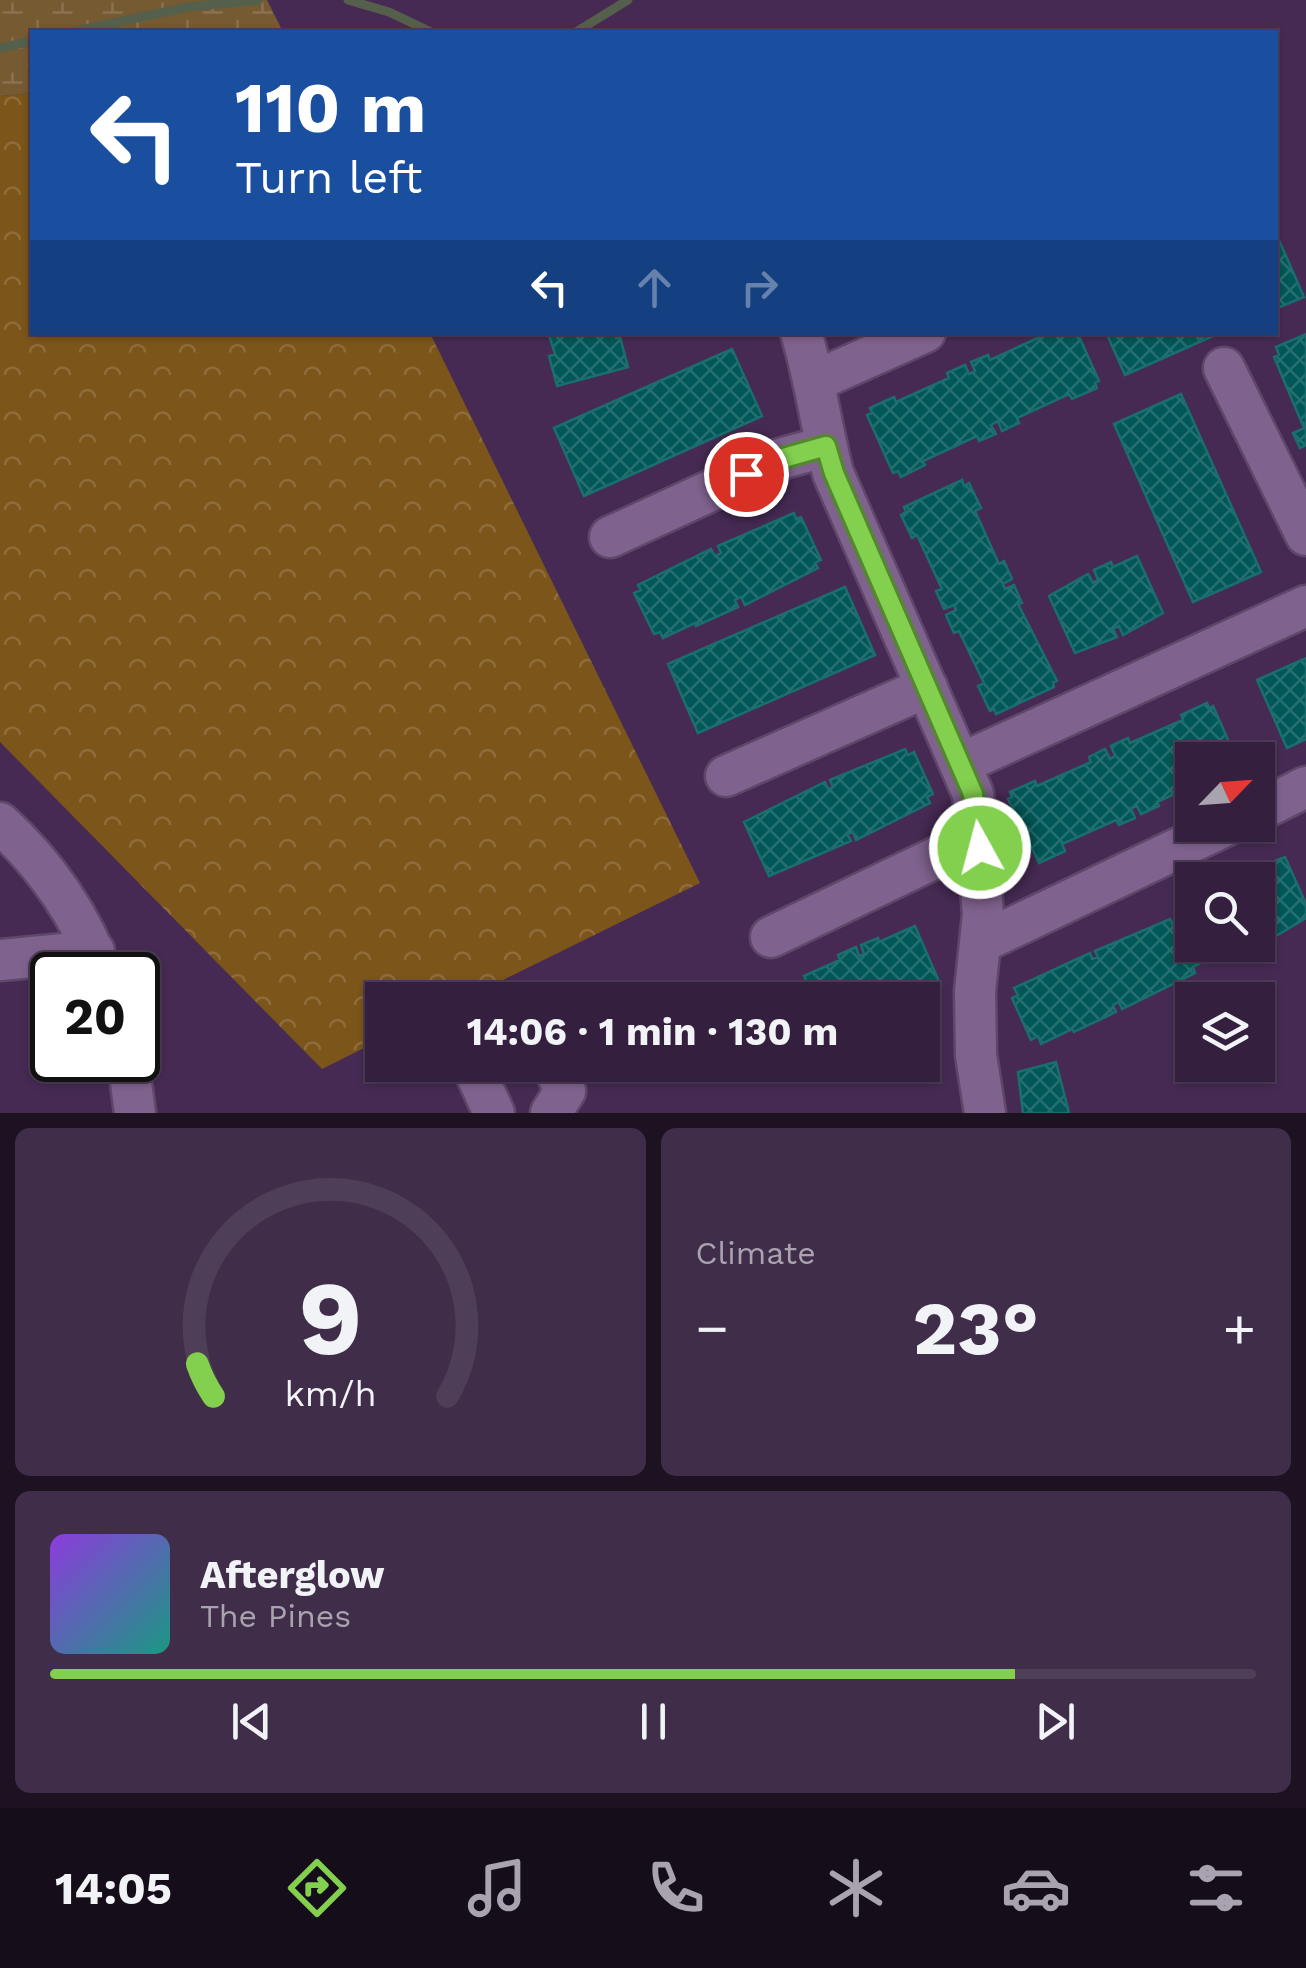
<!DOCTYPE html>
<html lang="en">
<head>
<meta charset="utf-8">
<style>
	:root { --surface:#34203e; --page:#3f2d49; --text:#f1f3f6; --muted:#a9a3b0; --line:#4e3e58; --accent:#83d04e }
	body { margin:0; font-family:"Work Sans",sans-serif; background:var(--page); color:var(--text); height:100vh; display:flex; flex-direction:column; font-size:38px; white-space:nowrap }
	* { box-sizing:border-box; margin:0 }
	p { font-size:32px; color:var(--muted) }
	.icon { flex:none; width:55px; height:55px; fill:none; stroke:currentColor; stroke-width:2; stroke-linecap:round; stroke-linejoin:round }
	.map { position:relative; height:1113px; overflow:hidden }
	.panel { display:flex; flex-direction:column; gap:15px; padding:15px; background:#1d1222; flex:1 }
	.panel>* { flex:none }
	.guide { position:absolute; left:30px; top:30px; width:1248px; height:305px; border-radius:0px; box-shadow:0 2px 8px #0004,0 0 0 2px var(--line); background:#1a4fa0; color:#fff; overflow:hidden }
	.needle { width:65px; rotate:65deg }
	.tools { position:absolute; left:1175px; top:742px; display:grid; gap:20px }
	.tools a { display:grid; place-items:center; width:100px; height:100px; border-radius:0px; background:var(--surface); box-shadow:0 2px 8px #0004,0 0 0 2px var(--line); font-size:50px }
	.speed { position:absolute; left:30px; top:952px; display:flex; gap:20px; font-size:50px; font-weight:700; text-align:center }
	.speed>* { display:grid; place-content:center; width:130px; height:130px; border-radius:50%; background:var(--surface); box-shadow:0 2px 8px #0004,0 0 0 2px var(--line); line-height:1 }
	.speed .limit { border:5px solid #111; border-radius:15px; background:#fff; color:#111 }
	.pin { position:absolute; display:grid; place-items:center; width:85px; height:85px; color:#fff; margin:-42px; border:5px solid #fff; border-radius:50%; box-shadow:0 2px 10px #0007 }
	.me { position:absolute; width:110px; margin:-55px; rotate:353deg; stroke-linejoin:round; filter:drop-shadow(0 0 8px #0008) }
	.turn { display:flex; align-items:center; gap:35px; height:210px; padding:0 40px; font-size:45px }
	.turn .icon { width:130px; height:130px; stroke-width:2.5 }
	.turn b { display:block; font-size:70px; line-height:85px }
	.lanes { display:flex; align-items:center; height:95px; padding:0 40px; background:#0003; justify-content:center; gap:50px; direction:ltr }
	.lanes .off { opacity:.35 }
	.big { font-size:75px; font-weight:700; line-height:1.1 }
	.panel .tile { flex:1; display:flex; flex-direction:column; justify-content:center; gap:15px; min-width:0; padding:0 35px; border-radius:15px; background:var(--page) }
	.panel .dial { align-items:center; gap:0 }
	.dial svg { height:260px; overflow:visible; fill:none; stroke:var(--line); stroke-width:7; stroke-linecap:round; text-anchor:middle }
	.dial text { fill:var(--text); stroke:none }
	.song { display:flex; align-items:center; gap:30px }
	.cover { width:120px; height:120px; border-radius:15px; background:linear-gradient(135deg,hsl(270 70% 55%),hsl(170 70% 35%)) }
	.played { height:10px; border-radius:5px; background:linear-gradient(90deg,var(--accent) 80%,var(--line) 80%) }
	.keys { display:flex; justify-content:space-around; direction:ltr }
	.heat { display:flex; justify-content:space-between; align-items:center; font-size:55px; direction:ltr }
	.panel .tiles { flex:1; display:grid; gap:15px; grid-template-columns:1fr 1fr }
	.tile:last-child { grid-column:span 2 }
	.trip { position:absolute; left:365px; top:982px; width:575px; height:100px; border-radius:0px; background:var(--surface); box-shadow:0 2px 8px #0004,0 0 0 2px var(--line); font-weight:700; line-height:100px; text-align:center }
	.menu { display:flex; height:160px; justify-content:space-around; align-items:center; background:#150d19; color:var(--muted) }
	.menu .icon { width:70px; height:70px }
	.menu .active { color:var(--accent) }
	.menu b { font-size:45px; color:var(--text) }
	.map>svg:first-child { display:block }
	.forest { fill:url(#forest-crowns) }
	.wetland { fill:url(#wetland-marsh) }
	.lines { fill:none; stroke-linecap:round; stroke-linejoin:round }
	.stream { stroke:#54604b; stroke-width:9 }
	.building { fill:url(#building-cross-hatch); stroke:#1a6e6e; stroke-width:2.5 }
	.minor-casing { stroke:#5f476a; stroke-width:45 }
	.minor { stroke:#80628e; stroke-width:40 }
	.route-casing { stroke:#558733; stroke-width:25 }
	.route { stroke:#83d04e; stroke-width:18 }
</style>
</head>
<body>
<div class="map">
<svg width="1306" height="1113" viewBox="0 0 1306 1113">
	<defs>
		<pattern id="forest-crowns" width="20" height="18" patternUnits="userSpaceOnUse" patternTransform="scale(2.5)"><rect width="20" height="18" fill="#7b5519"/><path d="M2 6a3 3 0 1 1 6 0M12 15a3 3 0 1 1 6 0" fill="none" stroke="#8e6d3b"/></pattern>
		<pattern id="wetland-marsh" width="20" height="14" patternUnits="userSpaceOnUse" patternTransform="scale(2.5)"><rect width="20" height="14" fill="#765a32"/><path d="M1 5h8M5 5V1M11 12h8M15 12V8" fill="none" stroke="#8a7151"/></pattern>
		<pattern id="building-cross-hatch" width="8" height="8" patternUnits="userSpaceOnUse" patternTransform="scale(2.5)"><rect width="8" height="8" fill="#005757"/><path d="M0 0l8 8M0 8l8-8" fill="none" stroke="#266f70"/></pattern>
	</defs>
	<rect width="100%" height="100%" fill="#462a53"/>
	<path class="forest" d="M32 93V332L430 333 700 883 462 1000H382V1039L322 1069 0 742V96Z"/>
	<path class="wetland" d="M0 0H267L283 32H32V93L0 96Z"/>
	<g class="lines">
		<path class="stream" d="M348 0 389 12 431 32
			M71 32 188 7 258 0
			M576 32 628 0
			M0 48 32 41"/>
	</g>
	<path class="building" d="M1275 231 1304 297 1275 309Z
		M548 332H615L616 338 620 337 628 367 557 386 549 356 555 354Z
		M1041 332H1077L1099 381 1095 383 1097 388 1072 399 1069 394 1017 418 1019 423 1002 431 998 421 991 425 996 434 979 441 977 436 923 461 925 465 901 477 898 471 893 473 867 415 872 413 870 408 894 397 896 402 949 378 947 373 965 365 969 374 975 371 971 362 988 355 990 360 1042 336Z
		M1106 332H1222L1125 375Z
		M1306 334V445L1300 448 1293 433 1304 428 1274 357 1279 355 1276 347Z
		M732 349 762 416 584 496 554 428Z
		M1181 394 1261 572 1193 602 1114 424Z
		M962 480 964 486 969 483 981 508 975 511 999 564 1004 561 1012 579 1003 584 1005 589 1014 585 1022 603 1018 604 1057 681 1053 682 1054 687 996 714 994 709 990 711 978 686 984 683 959 631 954 633 946 615 956 610 954 605 944 609 936 591 942 589 917 535 912 538 901 515 906 512 904 507Z
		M794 513 796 519 801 517 821 560 815 563 818 568 745 605 741 597 735 600 738 607 696 626 695 623 663 638 660 632 654 634 634 593 641 590 638 585 711 549 715 556 721 553 718 546Z
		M1137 556 1163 613 1123 635 1119 626 1113 629 1117 637 1075 653 1049 596 1088 574 1093 583 1098 580 1094 570 1111 562 1113 567Z
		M845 587 875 655 698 733 668 664Z
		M1306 658V739L1287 748 1257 680Z
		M1207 703 1209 708 1213 706 1237 760H1192V786L1157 802 1159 806 1141 814 1137 806 1131 808 1135 818 1119 825 1116 820 1062 844 1065 851 1039 863 1008 799 1012 797 1010 792 1035 781 1037 786 1091 762 1089 757 1105 749 1110 759 1115 756 1111 746 1128 738 1130 743 1183 720 1181 715Z
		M905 749 908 755 914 752 933 794 927 797 930 803 856 840 853 832 847 834 851 841 769 876 744 822 825 782 828 789 833 787 830 780Z
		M1285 857 1306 904V918L1271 939 1266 928 1259 931 1263 940 1258 942V880H1246L1242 873Z
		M1170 919 1173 925 1179 922 1199 964 1193 967 1195 973 1122 1009 1119 1002 1113 1005 1116 1012 1074 1032 1072 1029 1041 1044 1038 1036 1031 1040 1012 998 1018 995 1014 988 1090 953 1092 959 1098 957 1095 951Z
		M915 926 941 986 908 1000H815L804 976 840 960 838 955 856 947 859 956 864 954 861 945 878 938 879 942Z
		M1056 1062 1069 1113H1023L1018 1072Z"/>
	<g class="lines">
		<defs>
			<path id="minor" d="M801 332C815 379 821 426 833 473L973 794 983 914 975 991 976 1055 985 1113
				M1224 368 1306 535
				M815 381 925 332
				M610 537 780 459 827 446
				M960 764 1306 606
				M726 776 927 687
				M1258 811 1306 787
				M0 823C45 864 83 918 102 975
				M771 937 979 837
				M980 943 1227 825
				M0 960 94 951
				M128 1060 135 1113
				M472 1065 494 1113
				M551 1113 565 1091 553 1065"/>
		</defs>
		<use href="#minor" class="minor-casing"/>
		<use href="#minor" class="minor"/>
	</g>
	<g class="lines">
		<defs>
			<path id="route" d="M746 474 780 459 826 446 834 473 973 794 980 848"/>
		</defs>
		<use href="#route" class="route-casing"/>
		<use href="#route" class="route"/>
	</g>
</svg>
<div class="tools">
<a><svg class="needle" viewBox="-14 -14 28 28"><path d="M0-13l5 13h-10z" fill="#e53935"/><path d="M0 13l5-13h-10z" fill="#a9a3b0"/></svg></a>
<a><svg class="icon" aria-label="search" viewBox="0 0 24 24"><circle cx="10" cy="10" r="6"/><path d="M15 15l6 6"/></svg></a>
<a><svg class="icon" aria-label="layers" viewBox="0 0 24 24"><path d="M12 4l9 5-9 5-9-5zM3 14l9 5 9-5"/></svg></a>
</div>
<div class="speed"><div class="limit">20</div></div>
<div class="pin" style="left:746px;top:474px;background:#d93025"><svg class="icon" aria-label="arrive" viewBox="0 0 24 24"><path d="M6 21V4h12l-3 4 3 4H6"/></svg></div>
<svg class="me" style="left:980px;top:848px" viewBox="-20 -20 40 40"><circle r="17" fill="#83d04e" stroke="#fff" stroke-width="3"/><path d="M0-11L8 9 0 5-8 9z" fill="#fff"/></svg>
<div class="trip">14:06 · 1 min · 130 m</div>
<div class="guide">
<div class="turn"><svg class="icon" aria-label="left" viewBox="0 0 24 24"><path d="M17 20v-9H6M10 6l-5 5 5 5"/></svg><div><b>110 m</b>Turn left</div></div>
<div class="lanes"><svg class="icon" aria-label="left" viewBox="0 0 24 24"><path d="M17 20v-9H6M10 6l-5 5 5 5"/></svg><svg class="icon off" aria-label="ahead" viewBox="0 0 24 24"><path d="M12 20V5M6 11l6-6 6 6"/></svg><svg class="icon off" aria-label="right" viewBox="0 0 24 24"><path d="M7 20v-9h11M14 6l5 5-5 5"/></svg></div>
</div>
</div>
<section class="panel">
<div class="tiles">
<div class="tile dial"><svg viewBox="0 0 100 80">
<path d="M14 69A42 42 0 1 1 86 69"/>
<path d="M14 69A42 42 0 0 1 9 59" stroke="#83d04e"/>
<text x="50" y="56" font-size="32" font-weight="700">9</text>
<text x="50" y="72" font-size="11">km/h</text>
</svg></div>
<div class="tile"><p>Climate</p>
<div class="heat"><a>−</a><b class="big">23°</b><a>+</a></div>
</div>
<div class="tile">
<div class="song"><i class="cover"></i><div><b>Afterglow</b><p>The Pines</p></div></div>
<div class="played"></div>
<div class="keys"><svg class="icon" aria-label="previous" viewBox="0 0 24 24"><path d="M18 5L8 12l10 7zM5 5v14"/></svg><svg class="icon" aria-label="pause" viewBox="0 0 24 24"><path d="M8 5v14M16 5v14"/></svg><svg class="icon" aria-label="next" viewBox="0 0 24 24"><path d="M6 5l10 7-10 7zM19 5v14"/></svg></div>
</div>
</div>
</section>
<nav class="menu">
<b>14:05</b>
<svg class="icon active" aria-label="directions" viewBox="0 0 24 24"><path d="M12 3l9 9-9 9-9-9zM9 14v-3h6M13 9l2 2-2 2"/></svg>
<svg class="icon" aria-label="music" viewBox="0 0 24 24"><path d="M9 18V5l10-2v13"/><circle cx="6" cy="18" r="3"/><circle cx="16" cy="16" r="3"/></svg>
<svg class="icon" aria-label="phone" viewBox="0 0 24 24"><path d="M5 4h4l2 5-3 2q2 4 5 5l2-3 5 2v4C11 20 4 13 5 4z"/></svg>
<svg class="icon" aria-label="climate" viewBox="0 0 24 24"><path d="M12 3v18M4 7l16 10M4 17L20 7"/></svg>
<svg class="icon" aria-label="car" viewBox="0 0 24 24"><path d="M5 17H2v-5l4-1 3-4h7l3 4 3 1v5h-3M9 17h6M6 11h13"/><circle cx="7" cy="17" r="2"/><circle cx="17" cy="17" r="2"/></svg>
<svg class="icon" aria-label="filters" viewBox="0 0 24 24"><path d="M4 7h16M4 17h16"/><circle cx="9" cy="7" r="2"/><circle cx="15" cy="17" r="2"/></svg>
</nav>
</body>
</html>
